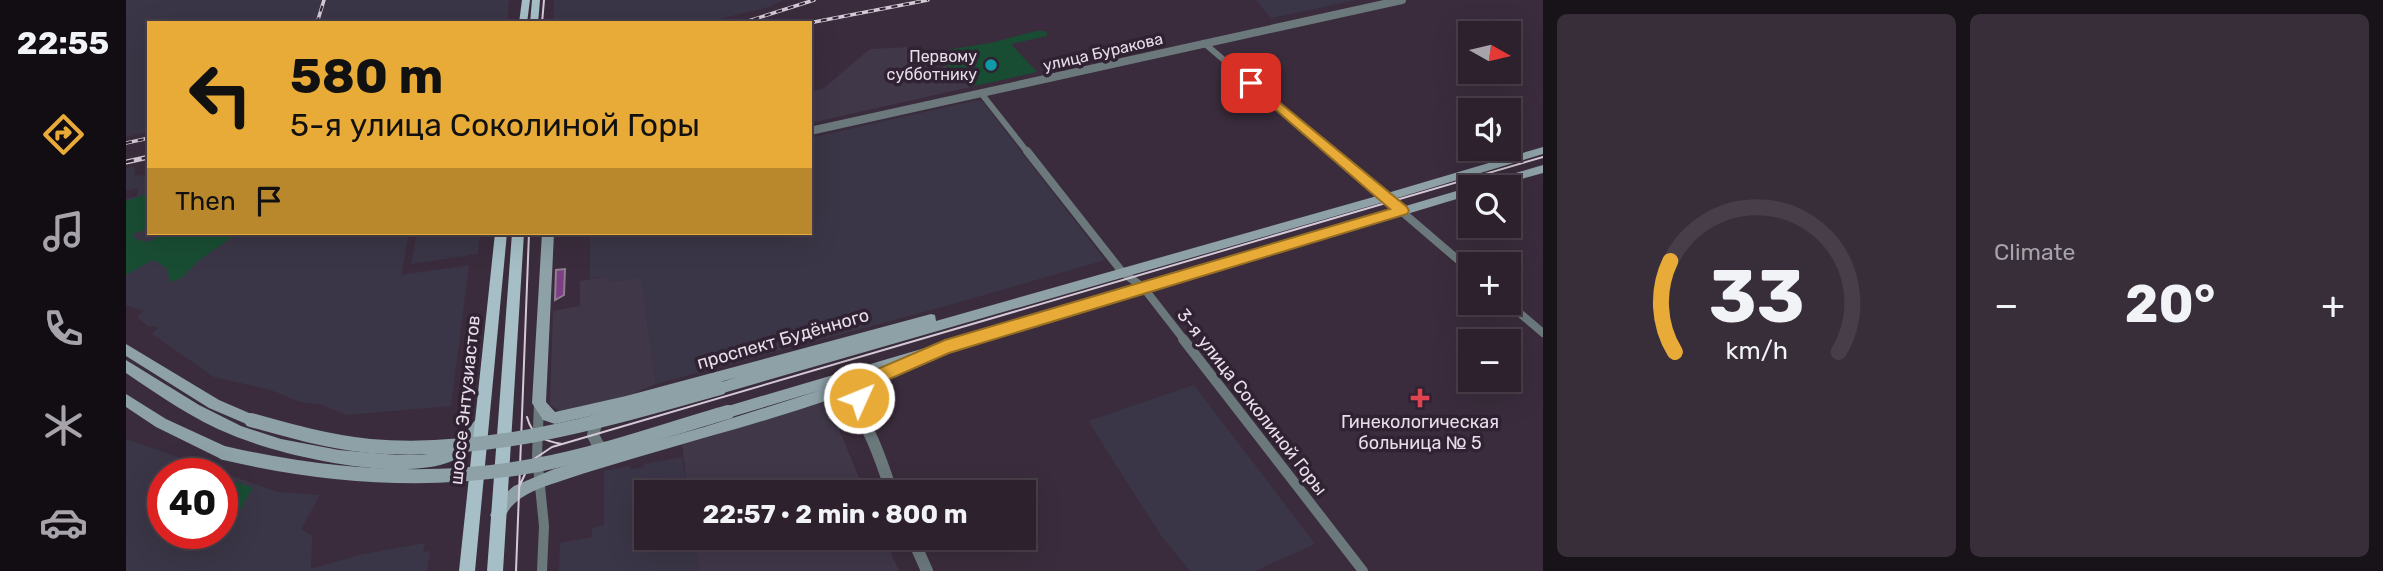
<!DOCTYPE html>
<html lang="en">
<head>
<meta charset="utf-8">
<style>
	:root { --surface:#2c212d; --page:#382e39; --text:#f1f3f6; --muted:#a6a3aa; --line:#483e49; --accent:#e8ab37 }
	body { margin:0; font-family:Rubik,sans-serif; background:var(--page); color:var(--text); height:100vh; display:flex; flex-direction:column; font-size:26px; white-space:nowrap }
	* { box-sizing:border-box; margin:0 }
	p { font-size:23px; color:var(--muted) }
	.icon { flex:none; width:38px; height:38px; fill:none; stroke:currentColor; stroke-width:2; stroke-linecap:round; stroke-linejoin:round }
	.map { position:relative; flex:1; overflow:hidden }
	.drawer { display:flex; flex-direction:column; gap:14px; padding:14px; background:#181219; width:840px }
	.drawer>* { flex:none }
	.banner { position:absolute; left:21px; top:21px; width:665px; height:214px; border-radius:0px; box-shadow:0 7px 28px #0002,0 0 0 2px var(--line); background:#e8ab37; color:#111; overflow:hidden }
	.needle { width:46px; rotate:98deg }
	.controls { position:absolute; left:1332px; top:21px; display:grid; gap:14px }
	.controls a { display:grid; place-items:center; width:63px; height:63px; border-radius:0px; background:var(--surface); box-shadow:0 7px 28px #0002,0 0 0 2px var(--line); font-size:35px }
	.speed { position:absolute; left:21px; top:458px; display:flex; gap:14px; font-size:35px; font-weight:700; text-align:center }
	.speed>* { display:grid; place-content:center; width:91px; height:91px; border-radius:50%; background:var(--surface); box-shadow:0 7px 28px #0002,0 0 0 2px var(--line); line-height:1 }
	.speed .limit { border:10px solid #d22; background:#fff; color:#111 }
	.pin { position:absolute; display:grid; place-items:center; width:60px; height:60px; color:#fff; margin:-30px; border-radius:14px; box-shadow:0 4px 10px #0006 }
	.me { position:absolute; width:77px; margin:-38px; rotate:46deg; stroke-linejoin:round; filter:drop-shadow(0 0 5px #0008) }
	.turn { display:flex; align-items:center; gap:24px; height:147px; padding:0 28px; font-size:32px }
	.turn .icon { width:91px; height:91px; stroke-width:2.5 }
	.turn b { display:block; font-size:49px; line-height:60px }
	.then { display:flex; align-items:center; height:66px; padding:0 28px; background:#0003; gap:14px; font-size:26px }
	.big { font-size:52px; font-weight:700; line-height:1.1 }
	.drawer .widget { flex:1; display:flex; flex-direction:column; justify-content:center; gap:10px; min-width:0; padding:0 24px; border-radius:10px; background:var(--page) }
	.drawer .dial { align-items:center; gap:0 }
	.dial svg { height:182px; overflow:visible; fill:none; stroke:var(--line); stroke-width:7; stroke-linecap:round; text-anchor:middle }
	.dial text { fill:var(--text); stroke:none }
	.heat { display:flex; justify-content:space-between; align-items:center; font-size:38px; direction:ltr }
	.drawer .tiles { flex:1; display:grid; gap:14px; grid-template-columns:repeat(2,1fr) }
	.trip { position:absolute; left:508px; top:480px; width:402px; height:70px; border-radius:0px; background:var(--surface); box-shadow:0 7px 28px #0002,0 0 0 2px var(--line); font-weight:700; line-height:70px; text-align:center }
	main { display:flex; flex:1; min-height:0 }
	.tab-bar { display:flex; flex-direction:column; width:126px; justify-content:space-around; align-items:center; background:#120d12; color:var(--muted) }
	.tab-bar .icon { width:49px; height:49px }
	.tab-bar .on { color:var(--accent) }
	.tab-bar b { font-size:32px; color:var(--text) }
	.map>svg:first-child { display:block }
	.commercial { fill:#403849 }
	.industrial { fill:#3b3647; fill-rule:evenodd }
	.green { fill:#194d33 }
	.building { fill:#7d3f84; stroke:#8f7d90; stroke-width:2 }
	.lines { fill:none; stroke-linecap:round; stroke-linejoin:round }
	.minor-far2 { stroke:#6c797c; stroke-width:6 }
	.minor-far1 { stroke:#6c797c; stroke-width:8 }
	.minor { stroke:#6c797c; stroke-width:10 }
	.tertiary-far1 { stroke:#6c797c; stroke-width:8 }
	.tertiary { stroke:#6c797c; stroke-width:12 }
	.secondary { fill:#8da1a7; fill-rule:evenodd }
	.primary { fill:#a6bfc7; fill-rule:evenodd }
	.tram { stroke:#d4cad6; stroke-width:2 }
	.rail-far1-casing { stroke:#d4cad6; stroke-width:3.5 }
	.rail-casing { stroke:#d4cad6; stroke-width:5 }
	.rail-far1 { stroke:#302232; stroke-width:2; stroke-dasharray:6; stroke-linecap:butt }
	.rail { stroke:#302232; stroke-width:2.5; stroke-dasharray:8; stroke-linecap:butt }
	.secondary-bridge { stroke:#8da1a7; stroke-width:14 }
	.route { fill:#e8ab37; stroke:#976f24; stroke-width:2 }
	.culture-dot { fill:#0f9aa8; stroke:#302232; stroke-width:2.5 }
	.health-dot { fill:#e0444e; stroke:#302232; stroke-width:2.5 }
	.labels { text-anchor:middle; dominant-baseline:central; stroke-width:7; stroke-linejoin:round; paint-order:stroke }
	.far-street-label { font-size:16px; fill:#e7dee9; stroke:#302232 }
	.far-poi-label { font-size:16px; fill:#e7dee9; stroke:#302232; text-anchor:end }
	.street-label { font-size:18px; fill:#e7dee9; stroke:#302232 }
	.poi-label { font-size:18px; fill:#e7dee9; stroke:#302232 }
</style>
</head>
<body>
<main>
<nav class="tab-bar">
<b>22:55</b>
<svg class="icon on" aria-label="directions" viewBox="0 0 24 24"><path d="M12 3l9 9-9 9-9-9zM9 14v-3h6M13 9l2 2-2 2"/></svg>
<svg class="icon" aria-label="music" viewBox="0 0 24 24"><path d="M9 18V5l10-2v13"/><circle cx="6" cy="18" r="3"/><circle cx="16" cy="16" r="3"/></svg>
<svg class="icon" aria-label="phone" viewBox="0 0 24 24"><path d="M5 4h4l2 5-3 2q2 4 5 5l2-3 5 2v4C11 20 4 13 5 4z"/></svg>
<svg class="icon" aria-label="climate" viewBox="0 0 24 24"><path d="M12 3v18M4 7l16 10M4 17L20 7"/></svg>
<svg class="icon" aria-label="car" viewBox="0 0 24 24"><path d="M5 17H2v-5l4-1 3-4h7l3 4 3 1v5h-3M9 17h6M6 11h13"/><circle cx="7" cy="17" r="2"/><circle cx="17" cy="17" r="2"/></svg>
</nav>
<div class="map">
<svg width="1417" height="571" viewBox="0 0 1417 571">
	<rect width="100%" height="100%" fill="#3a2c3c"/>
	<path class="commercial" d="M785 47 801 68 820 66 827 74 849 86 684 123V89L689 91 698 88 744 49Z
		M484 276V282L515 277 530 384 500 397 434 411 424 405 427 311 454 306V281Z
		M701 401 739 492H553L551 485 561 483 556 445Z
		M566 537H758L773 571H574Z"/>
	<path class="industrial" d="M0 0H383L381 23H23V132L0 137Z
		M428 0H657L643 7 577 23H427Z
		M1130 0H1230L1145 18Z
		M847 101H856L979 260 820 306 530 384 515 278 484 282 483 276 464 279V233H684V138Z
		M8 166 9 176 23 174V233H283L275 275 343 265 325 406 220 415 193 404 174 402 145 390 88 377 26 334 33 327 22 326 11 317 17 311 0 305V199L11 196 12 188 0 191V168Z
		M291 233H354L352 254 285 264Z
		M1068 385 1189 544 1129 571H1064L1034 534 962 421Z
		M0 439 152 492 194 495 175 529 186 536 185 569 233 555 299 543 297 552 304 551 301 571H0ZM37 474H96V534H37Z
		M556 457 561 483 551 485 553 492H520V537H566L574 571H433L434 543 466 537V528L478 525V471L504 466 505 469 518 467V464Z"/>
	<path class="green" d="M910 31H920L921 36 885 44 911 72 849 86 827 74 815 58 802 53 864 43Z
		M18 195 23 196V226L14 232 7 233 8 238C22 244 26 242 36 233H112L72 261 56 278 44 282 41 268 27 260 0 275V201Z
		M96 477 127 488C105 522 108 540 63 544L64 534H96Z"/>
	<path class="building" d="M439 269 438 295 429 300 430 270Z"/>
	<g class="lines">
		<path class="minor-far2" d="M1078 43 1207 153
			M855 93 902 153"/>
		<path class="minor-far1" d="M901 151 997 273 1017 287 1059 341
			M1205 151 1344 270
			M1382 303 1417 333"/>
		<path class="minor" d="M1057 339 1237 571
			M413 403 411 456 418 526 416 571"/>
		<path class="tertiary-far1" d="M684 131 1276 0"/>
		<path class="tertiary" d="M704 393C742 407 753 458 766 492
			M736 415 733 394 739 382
			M472 417 467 435 472 445 480 450
			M786 537 801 571"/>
		<path class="secondary" d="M1417 147V154L1265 200 594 394 589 392 587 388 589 384 612 377 500 408 429 424 417 420 406 403 416 233H428L420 402 429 412 500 396 805 314 809 315 810 321 1258 194Z
			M1417 165V173L1367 187H1350L1351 184Z
			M1344 187V195L783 364 782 370C669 418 548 443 432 482 416 487 396 494 385 507 380 513 380 519 372 522L367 520 364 515 375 497 388 486 428 469 578 427 695 390 602 418 597 416 595 412 597 408 602 406Z
			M0 344 93 400 130 416 132 420 130 424 125 426 83 408 0 356Z
			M0 360 73 405 115 426 155 439 213 450 271 455H296L317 451 334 439 350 419 355 417 360 419 362 423C354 438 342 454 326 461 275 483 156 456 106 435 68 420 34 396 0 373Z
			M0 394 40 419 103 448 105 453 103 458 98 460 93 458 30 427 0 407Z"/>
		<path class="primary" d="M396 0H404L401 23H393Z
			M406 0H414L412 23H404Z
			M369 233H381L349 571H333Z
			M386 233H398L377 571H361Z"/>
		<path class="tram" d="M416 23 418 0
			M401 417C406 436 418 441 436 444
			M393 487 405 461 426 447 1417 157
			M390 571 403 233"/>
		<defs>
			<path id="rail-far1" d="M191 23 198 0
				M616 23 688 0
				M683 23 802 0
				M0 143 23 138"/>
			<path id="rail" d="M0 162 23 157"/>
		</defs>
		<use href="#rail-far1" class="rail-far1-casing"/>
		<use href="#rail" class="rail-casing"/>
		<use href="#rail-far1" class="rail-far1"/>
		<use href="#rail" class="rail"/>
		<path class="secondary-bridge" d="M125 420C164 431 203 442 244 446 363 456 481 420 594 388
			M98 453C201 477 306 485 411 465 476 453 539 430 602 412"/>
	</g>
	<path class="route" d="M1125 79 1281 207 1283 211 1281 214 823 353 745 387 739 403 733 406 726 403C722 394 726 384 733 377L819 340 1264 209 1121 85V80Z"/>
	<circle class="culture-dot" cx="865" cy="65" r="7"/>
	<path class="health-dot" d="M1290.5 387.5h7v7h7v7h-7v7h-7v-7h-7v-7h7z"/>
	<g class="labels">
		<g class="far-street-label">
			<text transform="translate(977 52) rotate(-13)">улица Буракова</text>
		</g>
		<g class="far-poi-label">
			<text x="851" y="56">Первому<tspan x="851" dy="18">субботнику</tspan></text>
		</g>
		<g class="street-label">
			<text transform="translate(657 339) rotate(-16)">проспект Будённого</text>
			<text transform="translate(339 400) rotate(-84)">шоссе Энтузиастов</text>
			<text transform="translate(1126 402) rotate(52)">3-я улица Соколиной Горы</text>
		</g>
		<g class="poi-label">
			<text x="1294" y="422">Гинекологическая<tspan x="1294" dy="21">больница № 5</tspan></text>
		</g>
	</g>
</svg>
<div class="controls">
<a><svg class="needle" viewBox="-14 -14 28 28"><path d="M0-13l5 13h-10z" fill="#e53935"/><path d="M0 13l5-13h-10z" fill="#a6a3aa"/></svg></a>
<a><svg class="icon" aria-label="sound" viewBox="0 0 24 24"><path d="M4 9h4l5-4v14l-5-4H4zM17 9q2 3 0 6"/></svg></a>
<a><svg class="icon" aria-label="search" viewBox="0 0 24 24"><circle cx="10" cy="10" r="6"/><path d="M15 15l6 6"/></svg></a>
<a>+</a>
<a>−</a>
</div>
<div class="speed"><div class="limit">40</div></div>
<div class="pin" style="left:1125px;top:83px;background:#d93025"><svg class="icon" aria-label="arrive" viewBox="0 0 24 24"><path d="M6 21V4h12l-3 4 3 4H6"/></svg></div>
<svg class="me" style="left:733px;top:398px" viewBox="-20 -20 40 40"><circle r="17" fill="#e8ab37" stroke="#fff" stroke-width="3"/><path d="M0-11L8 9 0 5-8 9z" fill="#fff"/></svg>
<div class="trip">22:57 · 2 min · 800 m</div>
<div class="banner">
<div class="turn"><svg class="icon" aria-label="left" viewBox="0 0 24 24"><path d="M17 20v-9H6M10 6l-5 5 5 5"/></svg><div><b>580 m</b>5-я улица Соколиной Горы</div></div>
<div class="then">Then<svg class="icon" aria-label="arrive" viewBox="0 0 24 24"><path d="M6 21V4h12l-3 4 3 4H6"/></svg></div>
</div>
</div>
<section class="drawer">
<div class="tiles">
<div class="widget dial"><svg viewBox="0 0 100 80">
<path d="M14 69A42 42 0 1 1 86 69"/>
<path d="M14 69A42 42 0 0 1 12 29" stroke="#e8ab37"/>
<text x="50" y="56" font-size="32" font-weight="700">33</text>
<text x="50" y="72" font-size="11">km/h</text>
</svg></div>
<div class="widget"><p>Climate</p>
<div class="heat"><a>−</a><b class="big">20°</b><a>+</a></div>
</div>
</div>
</section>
</main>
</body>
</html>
